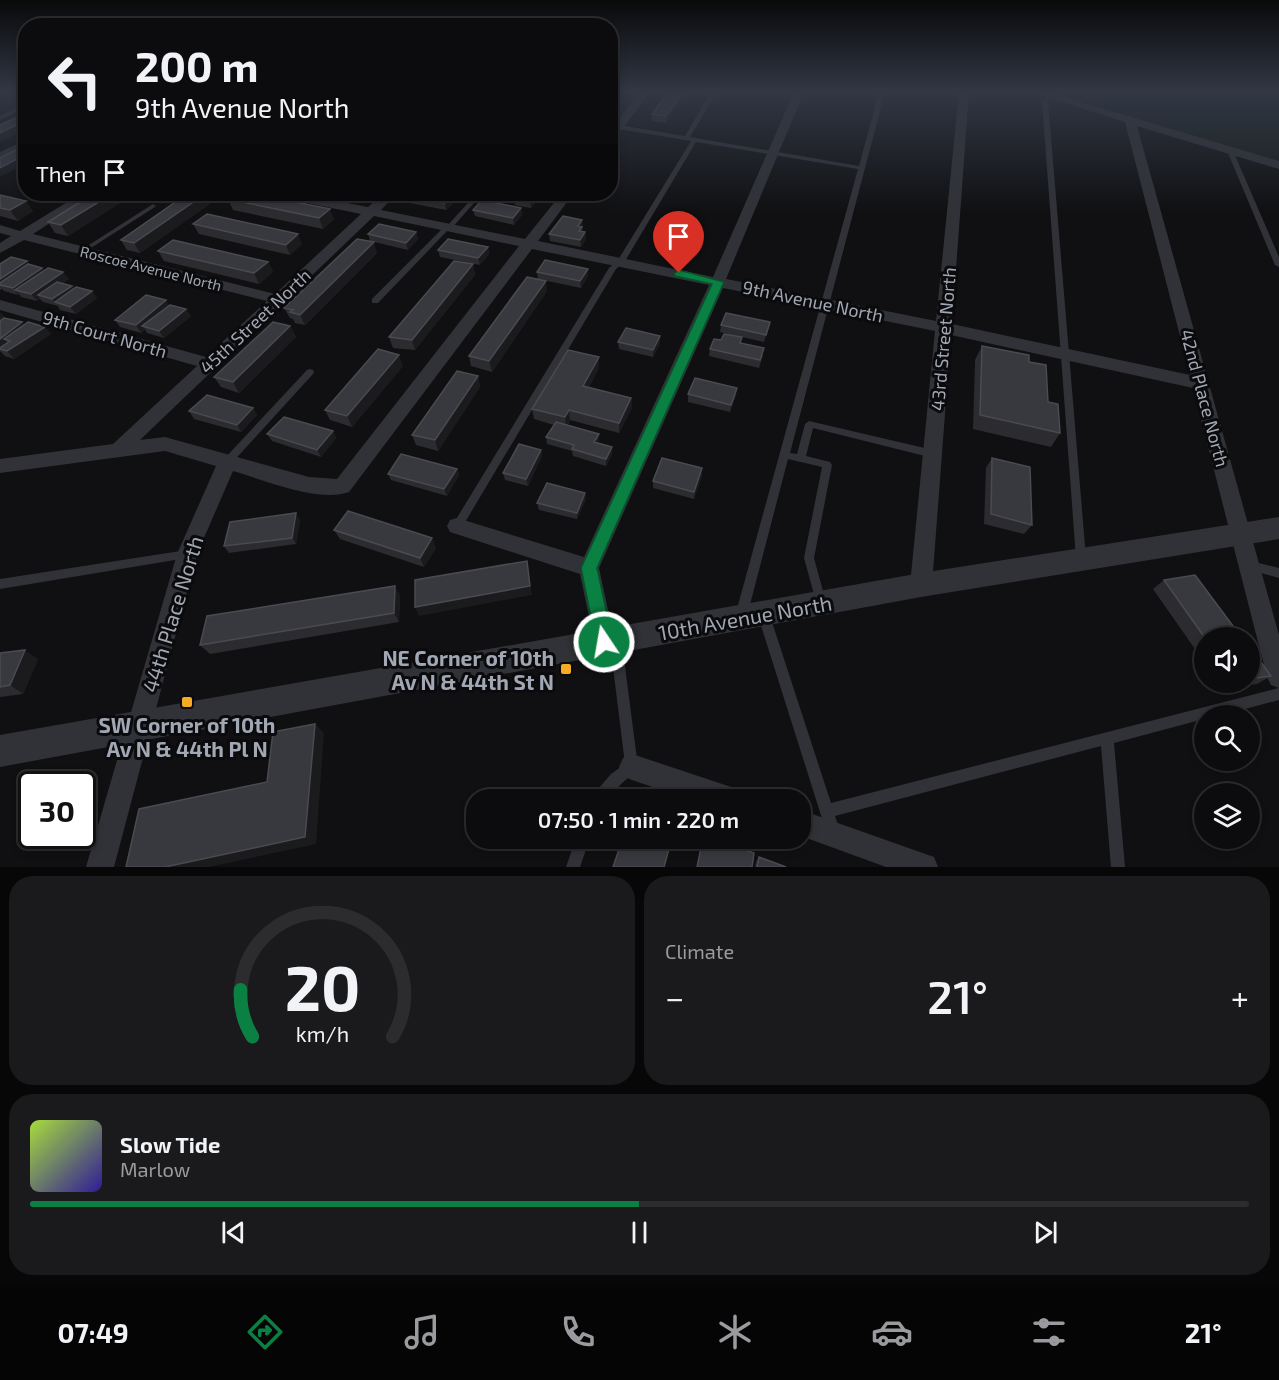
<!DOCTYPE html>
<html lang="en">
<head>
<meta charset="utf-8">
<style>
	:root { --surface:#0c0c0e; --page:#1a1a1c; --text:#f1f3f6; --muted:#9a9b9e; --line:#2c2c2e; --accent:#0b8043 }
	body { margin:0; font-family:"Exo 2",sans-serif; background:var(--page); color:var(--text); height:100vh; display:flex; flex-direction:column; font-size:22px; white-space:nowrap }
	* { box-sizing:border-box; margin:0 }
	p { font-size:20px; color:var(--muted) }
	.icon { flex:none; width:33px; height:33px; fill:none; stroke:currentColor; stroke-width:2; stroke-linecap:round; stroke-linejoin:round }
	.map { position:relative; height:867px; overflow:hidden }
	.panel { display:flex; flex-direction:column; gap:9px; padding:9px; background:#070708; flex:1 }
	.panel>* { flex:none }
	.top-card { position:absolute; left:18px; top:18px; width:600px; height:183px; border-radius:24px; box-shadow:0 3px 9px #0003,0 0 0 2px var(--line); background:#0c0c0e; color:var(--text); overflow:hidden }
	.controls { position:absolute; left:1194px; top:627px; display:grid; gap:12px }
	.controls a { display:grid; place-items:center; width:66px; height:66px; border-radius:50%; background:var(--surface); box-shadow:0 3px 9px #0003,0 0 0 2px var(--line); font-size:30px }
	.speed { position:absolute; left:18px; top:771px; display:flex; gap:12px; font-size:30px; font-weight:700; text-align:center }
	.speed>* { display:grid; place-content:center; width:78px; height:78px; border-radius:50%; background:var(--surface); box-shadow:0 3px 9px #0003,0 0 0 2px var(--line); line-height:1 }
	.speed .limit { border:3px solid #111; border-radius:9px; background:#fff; color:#111 }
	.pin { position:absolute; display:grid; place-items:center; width:51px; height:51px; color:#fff; margin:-62px -26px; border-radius:50% 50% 50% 0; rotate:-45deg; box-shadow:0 0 6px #0007 }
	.pin .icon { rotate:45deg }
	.me { position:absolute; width:66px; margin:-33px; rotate:348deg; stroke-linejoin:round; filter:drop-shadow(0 0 4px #0008) }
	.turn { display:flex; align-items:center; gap:21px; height:126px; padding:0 18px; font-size:27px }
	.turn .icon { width:78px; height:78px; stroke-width:2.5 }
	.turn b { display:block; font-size:42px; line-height:51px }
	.then { display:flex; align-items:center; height:57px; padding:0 18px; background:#0003; gap:12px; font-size:22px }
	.big { font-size:45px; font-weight:600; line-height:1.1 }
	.panel .widget { flex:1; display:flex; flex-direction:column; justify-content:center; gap:9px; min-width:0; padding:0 21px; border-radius:24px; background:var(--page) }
	.panel .dial { align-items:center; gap:0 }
	.dial svg { height:156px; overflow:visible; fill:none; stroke:var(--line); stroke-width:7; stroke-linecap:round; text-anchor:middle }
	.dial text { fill:var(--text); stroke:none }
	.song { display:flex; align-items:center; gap:18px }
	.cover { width:72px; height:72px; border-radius:9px; background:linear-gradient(135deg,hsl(80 70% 55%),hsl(250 70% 35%)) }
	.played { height:6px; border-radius:3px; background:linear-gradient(90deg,var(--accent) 50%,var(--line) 50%) }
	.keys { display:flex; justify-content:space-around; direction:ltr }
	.heat { display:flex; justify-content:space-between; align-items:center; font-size:33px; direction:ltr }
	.panel .tiles { flex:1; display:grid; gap:9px; grid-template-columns:1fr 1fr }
	.widget:last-child { grid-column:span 2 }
	.trip { position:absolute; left:466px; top:789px; width:345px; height:60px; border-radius:24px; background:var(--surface); box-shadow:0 3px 9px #0003,0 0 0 2px var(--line); font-weight:600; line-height:60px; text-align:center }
	.tabs { display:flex; height:96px; justify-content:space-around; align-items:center; background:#050506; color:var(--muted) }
	.tabs .icon { width:42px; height:42px }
	.tabs .current { color:var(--accent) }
	.tabs b { font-size:27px; color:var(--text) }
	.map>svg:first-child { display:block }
	.green { fill:#161c17 }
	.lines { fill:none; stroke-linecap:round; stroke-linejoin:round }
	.service { fill:#313237; fill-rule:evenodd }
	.minor { fill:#313237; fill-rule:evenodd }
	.tertiary { fill:#313237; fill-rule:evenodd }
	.wall { fill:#2c2c30 }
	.shaded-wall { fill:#1b1b1e }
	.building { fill:#38393e; stroke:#494b50; stroke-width:1.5 }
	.route { fill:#0b8043; stroke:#07532c; stroke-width:1.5 }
	.poi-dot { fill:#f6ab24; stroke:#0b0b0d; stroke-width:2 }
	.labels { text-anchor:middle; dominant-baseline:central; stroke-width:6; stroke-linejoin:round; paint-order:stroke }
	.far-street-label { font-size:15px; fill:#a1a7b3; stroke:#0b0b0d }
	.street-label { font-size:18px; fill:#a1a7b3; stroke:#0b0b0d }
	.near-street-label { font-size:21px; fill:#a1a7b3; stroke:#0b0b0d }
	.near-poi-label { font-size:21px; font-weight:bold; fill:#a1a7b3; stroke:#0b0b0d; text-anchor:end }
</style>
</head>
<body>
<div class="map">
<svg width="1279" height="867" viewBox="0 0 1279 867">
	<rect width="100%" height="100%" fill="#101012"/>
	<path class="green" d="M1044 92H1279V162Z"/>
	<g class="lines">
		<path class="service" d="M711 92H717L690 137 859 166 879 92H885L790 453 797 454 805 424 809 421 933 450 936 451 938 454 936 457 933 458 813 428 806 456 830 462 832 465 814 558 826 602 825 605 821 607 817 605 804 558 822 467 788 459 747 616 745 620 741 621 737 620 735 616 858 169 696 142 625 261 616 269 461 529 457 530 453 529 452 526 609 268 618 260 691 141 619 129 616 127 619 125 685 136Z
			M1050 94 1053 96 1048 101 1086 558 1085 561 1081 563 1077 561 1076 558 1042 101Z
			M26 104V107L0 120V116Z
			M610 115 626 119 627 120 624 122 610 119Z
			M1230 148 1235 149 1234 153 1279 257V267L1275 265 1228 153Z
			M476 194H482L451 229 448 230 378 303H372V299L445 226 448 225Z
			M153 204 156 206 155 207 83 253H79L78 252Z
			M310 369 313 370 314 372 313 374 230 465H224L222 462 224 459 307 370Z
			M187 550 191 551 192 554 191 557 187 558 0 589V579Z
			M1250 561 1279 568V578L1246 569 1245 566 1246 563Z
			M764 611 768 612 770 616 831 803 1279 688V700L1219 716H1204V719L1114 743 1125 867H1111L1101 746 835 816 840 831 838 836 833 838 828 836 826 831 758 616 760 612Z
			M616 638 620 639 622 643 638 767 636 771 621 784 607 800H592L593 795 611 774 625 764 610 643 612 639Z
			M576 838H590L580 867H566Z"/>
		<path class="minor" d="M641 92H651L614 139 610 140V129Z
			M794 92H804L726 279 936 321 959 92H969L952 324 1190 375 1125 122 1031 92H1047L1279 161V169L1137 126 1279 635V688L1271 685 1267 677 1193 388 951 335 932 585 929 592 921 595 913 592 910 585 935 331 723 288 599 568 615 642 612 650 604 653 596 650 580 574 450 532 447 526 450 520 457 518 584 557 709 285 532 249 349 492C318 503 264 480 233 471L197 554 114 867H86L177 554 216 466 165 451 0 473V459L113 444 197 366 0 310V300L206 357 267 301 24 240 0 253V243L11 236 0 233V225L20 231 69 201 50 197 48 194H95L33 234 275 294 361 214 283 198 277 194H300L368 207 383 194H396L381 210 525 239 561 194H573L538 241 713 277ZM374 216 519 246 337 479 309 477 165 437 140 440Z
			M26 140V148L0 161V152Z
			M632 754 731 787 740 791 744 800H691L632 780 623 776 619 767 623 758Z
			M801 810 934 857 938 867H886L801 836Z"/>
		<path class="tertiary" d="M1279 517V539L921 597 0 767V735L921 573Z"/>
	</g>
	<path class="wall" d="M686 95 666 123 652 121V114Z
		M26 109V119L20 112Z
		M93 194H134L68 236 55 233 48 222Z
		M161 194H220L221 196 140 253 127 250 121 240 180 198Z
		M514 194H543L531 208 515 205 513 195Z
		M0 195 33 211 18 221 0 216Z
		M408 196 454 202 446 210 410 203Z
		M228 199 334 219 323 229 233 210Z
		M521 208 522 215 514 225 475 216 473 210Z
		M582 220 583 232H585L586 239 581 247 550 241 549 234Z
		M193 224 302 244 290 255 199 234Z
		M416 232 418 239 408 250 370 241 368 234Z
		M488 247 489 254 480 265 440 257 438 250Z
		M158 251 268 262 273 272 259 284 164 261Z
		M377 253 305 325 295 323 293 319 290 318 284 308Z
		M27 261 30 265 69 279 63 283 74 289 92 291 97 298 76 314 60 310 58 306 43 302 40 299 37 301 21 297 20 295H18L4 291 2 289 0 290V264Z
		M473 264 475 275 415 350 393 348 389 337Z
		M588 269V276L581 288 538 279 537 272Z
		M547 291 492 372 471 366 469 356Z
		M169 305 186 309 191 316 164 338 147 333 145 329 141 333 120 327 115 320Z
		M0 313 6 319 22 322 24 325 45 327 51 334 14 359 5 356 0 351Z
		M770 322 764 342 720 332 721 325Z
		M290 326 296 337 239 393 221 387 214 377Z
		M660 336V343L653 357 619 349 618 342Z
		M741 343 763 355 759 368 709 356 710 349Z
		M982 346 1029 362 1048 402 1060 433 1051 447 973 429 975 360Z
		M599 357V368L589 387 631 398 632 408 619 433 570 420 568 425 599 441 598 443 612 454 606 466 573 456 572 451 547 444 546 437 554 425 534 419 532 409Z
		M403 366 352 427 330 420 325 410Z
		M478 376 480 387 438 451 416 445 412 435Z
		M688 394 736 395 730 412 688 402Z
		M253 408 257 415 241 432 194 419 189 411Z
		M333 431 336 438 321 457 272 441 267 434Z
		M541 450 542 456 528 486 505 480 503 473Z
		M992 458 1032 525 1024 534 984 524 986 468Z
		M702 468V475L694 499 653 488V481Z
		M457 469 459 475 447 496 391 480 388 474Z
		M586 499 577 519 539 510 537 503Z
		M300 520 296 544 229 553 224 546Z
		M334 530 436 548 424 567 340 539Z
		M1164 580 1242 638H1204V662L1153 589Z
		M400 595 399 622 210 654 200 645Z
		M1250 647 1271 676 1257 684 1224 689 1219 682H1250Z
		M0 653 38 659 23 694 0 697Z
		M759 857 786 867H755L756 862Z"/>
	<path class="shaded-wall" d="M616 92H621L610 105V98Z
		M684 92H686V95L666 123V116Z
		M26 120V129L1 142 0 140V133Z
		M26 154V163L0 177V168Z
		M112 194H134L68 236 61 225Z
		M205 194H220L221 196 140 253 134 243Z
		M533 194H543L531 208 530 198Z
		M453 195 454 202 446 210 445 203Z
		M26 201 33 211 18 221 10 210Z
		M521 208 522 215 514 225 513 218Z
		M330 209 334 219 323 229 319 218Z
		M582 220 583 234 580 238 578 226Z
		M416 232 418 239 408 250 406 243Z
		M585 232 586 239 581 247 580 240Z
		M298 234 302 244 290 255 286 245Z
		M374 242 377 253 305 325 300 315Z
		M488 247 489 254 480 265 478 258Z
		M27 261 33 268 0 285V279Z
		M268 262 273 272 259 284 254 273Z
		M473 264 475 275 415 350 412 340Z
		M42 268 48 275 15 290 20 295H18L13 288Z
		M588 269V276L581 288 580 281Z
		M63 272 69 279 43 297 38 295 40 299 37 301 31 294Z
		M546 281 547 291 492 372 489 361Z
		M72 286 77 293 55 302 52 299Z
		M92 291 97 298 76 314 70 307Z
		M166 300 171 308 142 326 145 329 141 333 136 325Z
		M186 309 191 316 164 338 159 331Z
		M1 313 7 320 0 325V314Z
		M22 322 28 330 10 341 4 339 9 344 0 349V339Z
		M290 326 296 337 239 393 233 382Z
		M45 327 51 334 14 359 7 351Z
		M660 336V343L653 357V350Z
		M399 355 403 366 352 427 347 416Z
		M599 357V368L584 396 583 386Z
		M478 376 480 387 438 451 435 440Z
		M737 388 736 395 730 412 731 405Z
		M631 398 632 408 619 433V423Z
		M253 408 257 415 241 432 237 425Z
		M569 410 570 420 566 428 565 417Z
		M333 431 336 438 321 457 317 450Z
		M599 434V441L595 449 594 442Z
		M612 447V454L606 466V459Z
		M541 450 542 456 528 486 526 479Z
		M702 468V475L694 499V492Z
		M457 469 459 475 447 496 444 489Z
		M585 493 586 499 577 519V513Z
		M296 513 300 520 296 544 292 538Z
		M432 538 436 548 424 567 420 558Z
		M527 561 532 595 419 616 415 607Z
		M395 586 400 595 399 622 394 613Z
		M25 650 38 659 23 694 10 685Z
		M315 724 324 733 316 844 209 867H165L305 837Z"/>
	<path class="building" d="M610 92H616L610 98Z
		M668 92H684L666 116 652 114Z
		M15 118 26 120 0 133V125Z
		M18 149 26 151V154L0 168V158Z
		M93 194H112L61 225 48 222Z
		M187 194H205L134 243 121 240Z
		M235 194H256L330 209 319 218 228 199Z
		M411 194H447L453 195 445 203 408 196Z
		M514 194H533L530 198 513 195Z
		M0 195 26 201 10 210 0 208Z
		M482 200 521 208 513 218 473 210Z
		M207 214 298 234 286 245 193 224Z
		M563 216 582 220 578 226 582 227 579 231 585 232 580 240 549 234Z
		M379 224 416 232 406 243 368 234Z
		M357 239 374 242 300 315 290 312 293 310 284 308Z
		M448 239 488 247 478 258 438 250Z
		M173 240 268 262 254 273 158 251Z
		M11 257 27 261 0 279V264Z
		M545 260 588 269 580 281 537 272Z
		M454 261 473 264 412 340 389 337Z
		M28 264 42 268 13 288 0 285V283Z
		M48 268 63 272 31 294 15 290Z
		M527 277 546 281 489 361 469 356Z
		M57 282 72 286 52 299 38 295Z
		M76 287 92 291 70 307 55 302Z
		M146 295 166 300 136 325 115 320Z
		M170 305 186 309 159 331 142 326Z
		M726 313 770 322 766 335 721 325Z
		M4 318 22 322 0 339V321Z
		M28 322 45 327 7 351 0 349V348L10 341 4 339Z
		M273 322 290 326 233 382 214 377Z
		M626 328 660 336 653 350 618 342Z
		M724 334 742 337 740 343 764 348 760 360 710 349 714 339 721 340Z
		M982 346 1029 355V362L1046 365 1048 402 1058 404 1060 433 980 415Z
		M378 349 399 355 347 416 325 410Z
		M568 350 599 357 583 386 631 398 619 423 569 410 565 417 532 409Z
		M457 371 478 376 435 440 412 435Z
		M695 378 737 388 731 405 688 394Z
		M207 395 253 408 237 425 189 411Z
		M284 417 333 431 317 450 267 434Z
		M556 422 599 434 594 442 612 447 606 459 572 449 574 445 546 437Z
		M519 444 541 450 526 479 503 473Z
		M401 454 457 469 444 489 388 474Z
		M662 458 702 468 694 492 653 481Z
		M992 458 1030 467 1032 525 991 514Z
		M547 483 585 493 577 513 537 503Z
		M348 511 432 538 420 558 334 530Z
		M296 513 292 538 224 546 230 522Z
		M527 561 530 586 415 607V580Z
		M1195 575 1242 638H1205L1164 580Z
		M395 586 394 613 200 645 207 616Z
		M1250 647 1271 676 1250 679Z
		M25 650 10 685 0 687V653Z
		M315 724 305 837 165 867H126L139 809 267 782 273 732Z
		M623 838H672L664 867H613Z
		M703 838H710L754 853 752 867H697Z
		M759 857 786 867H757Z"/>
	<linearGradient id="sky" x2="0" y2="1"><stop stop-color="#09090a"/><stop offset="0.43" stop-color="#313744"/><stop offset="1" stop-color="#313744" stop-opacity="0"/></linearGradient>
	<rect width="1279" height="213" fill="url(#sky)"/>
	<path class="route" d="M679 270 724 282 597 568 613 642 611 648 604 650 598 648 596 642 581 568 712 284 675 276 674 273Z"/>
	<g class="poi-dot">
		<rect x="560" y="663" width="12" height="12" rx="3"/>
		<rect x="181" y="696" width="12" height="12" rx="3"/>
	</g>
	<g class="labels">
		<g class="far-street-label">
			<text transform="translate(151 268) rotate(14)">Roscoe Avenue North</text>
		</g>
		<g class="street-label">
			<text transform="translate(813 301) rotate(12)">9th Avenue North</text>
			<text transform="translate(255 321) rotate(-43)">45th Street North</text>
			<text transform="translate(105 334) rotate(16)">9th Court North</text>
			<text transform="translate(943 339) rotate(-85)">43rd Street North</text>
			<text transform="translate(1205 398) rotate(75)">42nd Place North</text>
		</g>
		<g class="near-street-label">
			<text transform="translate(172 614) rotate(-73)">44th Place North</text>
			<text transform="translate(745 617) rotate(-10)">10th Avenue North</text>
		</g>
		<g class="near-poi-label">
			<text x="554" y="657">NE Corner of 10th<tspan x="554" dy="24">Av N &amp; 44th St N</tspan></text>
			<text x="187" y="724" text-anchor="middle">SW Corner of 10th<tspan x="187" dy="24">Av N &amp; 44th Pl N</tspan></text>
		</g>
	</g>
</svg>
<div class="controls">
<a><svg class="icon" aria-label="sound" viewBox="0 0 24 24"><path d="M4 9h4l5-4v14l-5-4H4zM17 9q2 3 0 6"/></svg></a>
<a><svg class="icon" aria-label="search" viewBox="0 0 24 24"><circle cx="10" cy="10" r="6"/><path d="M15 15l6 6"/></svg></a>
<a><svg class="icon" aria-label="layers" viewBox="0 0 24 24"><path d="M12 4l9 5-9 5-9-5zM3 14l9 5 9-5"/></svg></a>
</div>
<div class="speed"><div class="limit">30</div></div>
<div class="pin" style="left:679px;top:273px;background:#d93025"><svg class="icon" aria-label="arrive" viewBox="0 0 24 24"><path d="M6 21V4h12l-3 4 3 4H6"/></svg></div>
<svg class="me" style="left:604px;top:642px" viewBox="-20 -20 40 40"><circle r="17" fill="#0b8043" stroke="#fff" stroke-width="3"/><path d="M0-11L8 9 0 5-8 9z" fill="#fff"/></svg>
<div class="trip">07:50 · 1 min · 220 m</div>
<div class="top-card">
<div class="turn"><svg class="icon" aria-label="left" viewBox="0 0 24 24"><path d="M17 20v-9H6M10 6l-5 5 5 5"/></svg><div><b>200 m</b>9th Avenue North</div></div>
<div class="then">Then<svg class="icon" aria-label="arrive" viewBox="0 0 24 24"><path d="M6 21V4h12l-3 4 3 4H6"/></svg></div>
</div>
</div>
<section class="panel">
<div class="tiles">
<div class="widget dial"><svg viewBox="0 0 100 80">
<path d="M14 69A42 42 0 1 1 86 69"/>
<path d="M14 69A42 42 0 0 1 8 45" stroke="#0b8043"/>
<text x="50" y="56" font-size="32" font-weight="700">20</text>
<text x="50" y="72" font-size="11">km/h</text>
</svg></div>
<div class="widget"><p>Climate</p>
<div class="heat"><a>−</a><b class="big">21°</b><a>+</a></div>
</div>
<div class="widget">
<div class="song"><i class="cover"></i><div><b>Slow Tide</b><p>Marlow</p></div></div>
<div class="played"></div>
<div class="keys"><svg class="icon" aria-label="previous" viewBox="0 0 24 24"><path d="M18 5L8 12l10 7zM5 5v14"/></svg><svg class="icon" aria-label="pause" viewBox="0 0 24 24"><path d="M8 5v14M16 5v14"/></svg><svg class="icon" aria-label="next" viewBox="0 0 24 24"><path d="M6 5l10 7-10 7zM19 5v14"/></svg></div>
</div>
</div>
</section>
<nav class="tabs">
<b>07:49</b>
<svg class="icon current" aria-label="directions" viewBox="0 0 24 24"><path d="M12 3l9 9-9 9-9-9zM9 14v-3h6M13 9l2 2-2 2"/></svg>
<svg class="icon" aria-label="music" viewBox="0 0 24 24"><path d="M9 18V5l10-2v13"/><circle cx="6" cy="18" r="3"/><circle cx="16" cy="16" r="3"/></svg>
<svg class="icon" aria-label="phone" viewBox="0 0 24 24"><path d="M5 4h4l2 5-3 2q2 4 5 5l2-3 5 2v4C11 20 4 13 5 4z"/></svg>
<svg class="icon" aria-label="climate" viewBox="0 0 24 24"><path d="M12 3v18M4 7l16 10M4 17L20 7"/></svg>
<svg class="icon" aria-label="car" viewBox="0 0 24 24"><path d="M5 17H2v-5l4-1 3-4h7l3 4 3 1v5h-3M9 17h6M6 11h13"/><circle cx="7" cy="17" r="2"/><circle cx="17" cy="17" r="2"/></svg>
<svg class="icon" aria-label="filters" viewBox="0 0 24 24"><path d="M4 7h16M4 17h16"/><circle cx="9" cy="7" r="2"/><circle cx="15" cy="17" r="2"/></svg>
<b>21°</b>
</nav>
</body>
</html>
